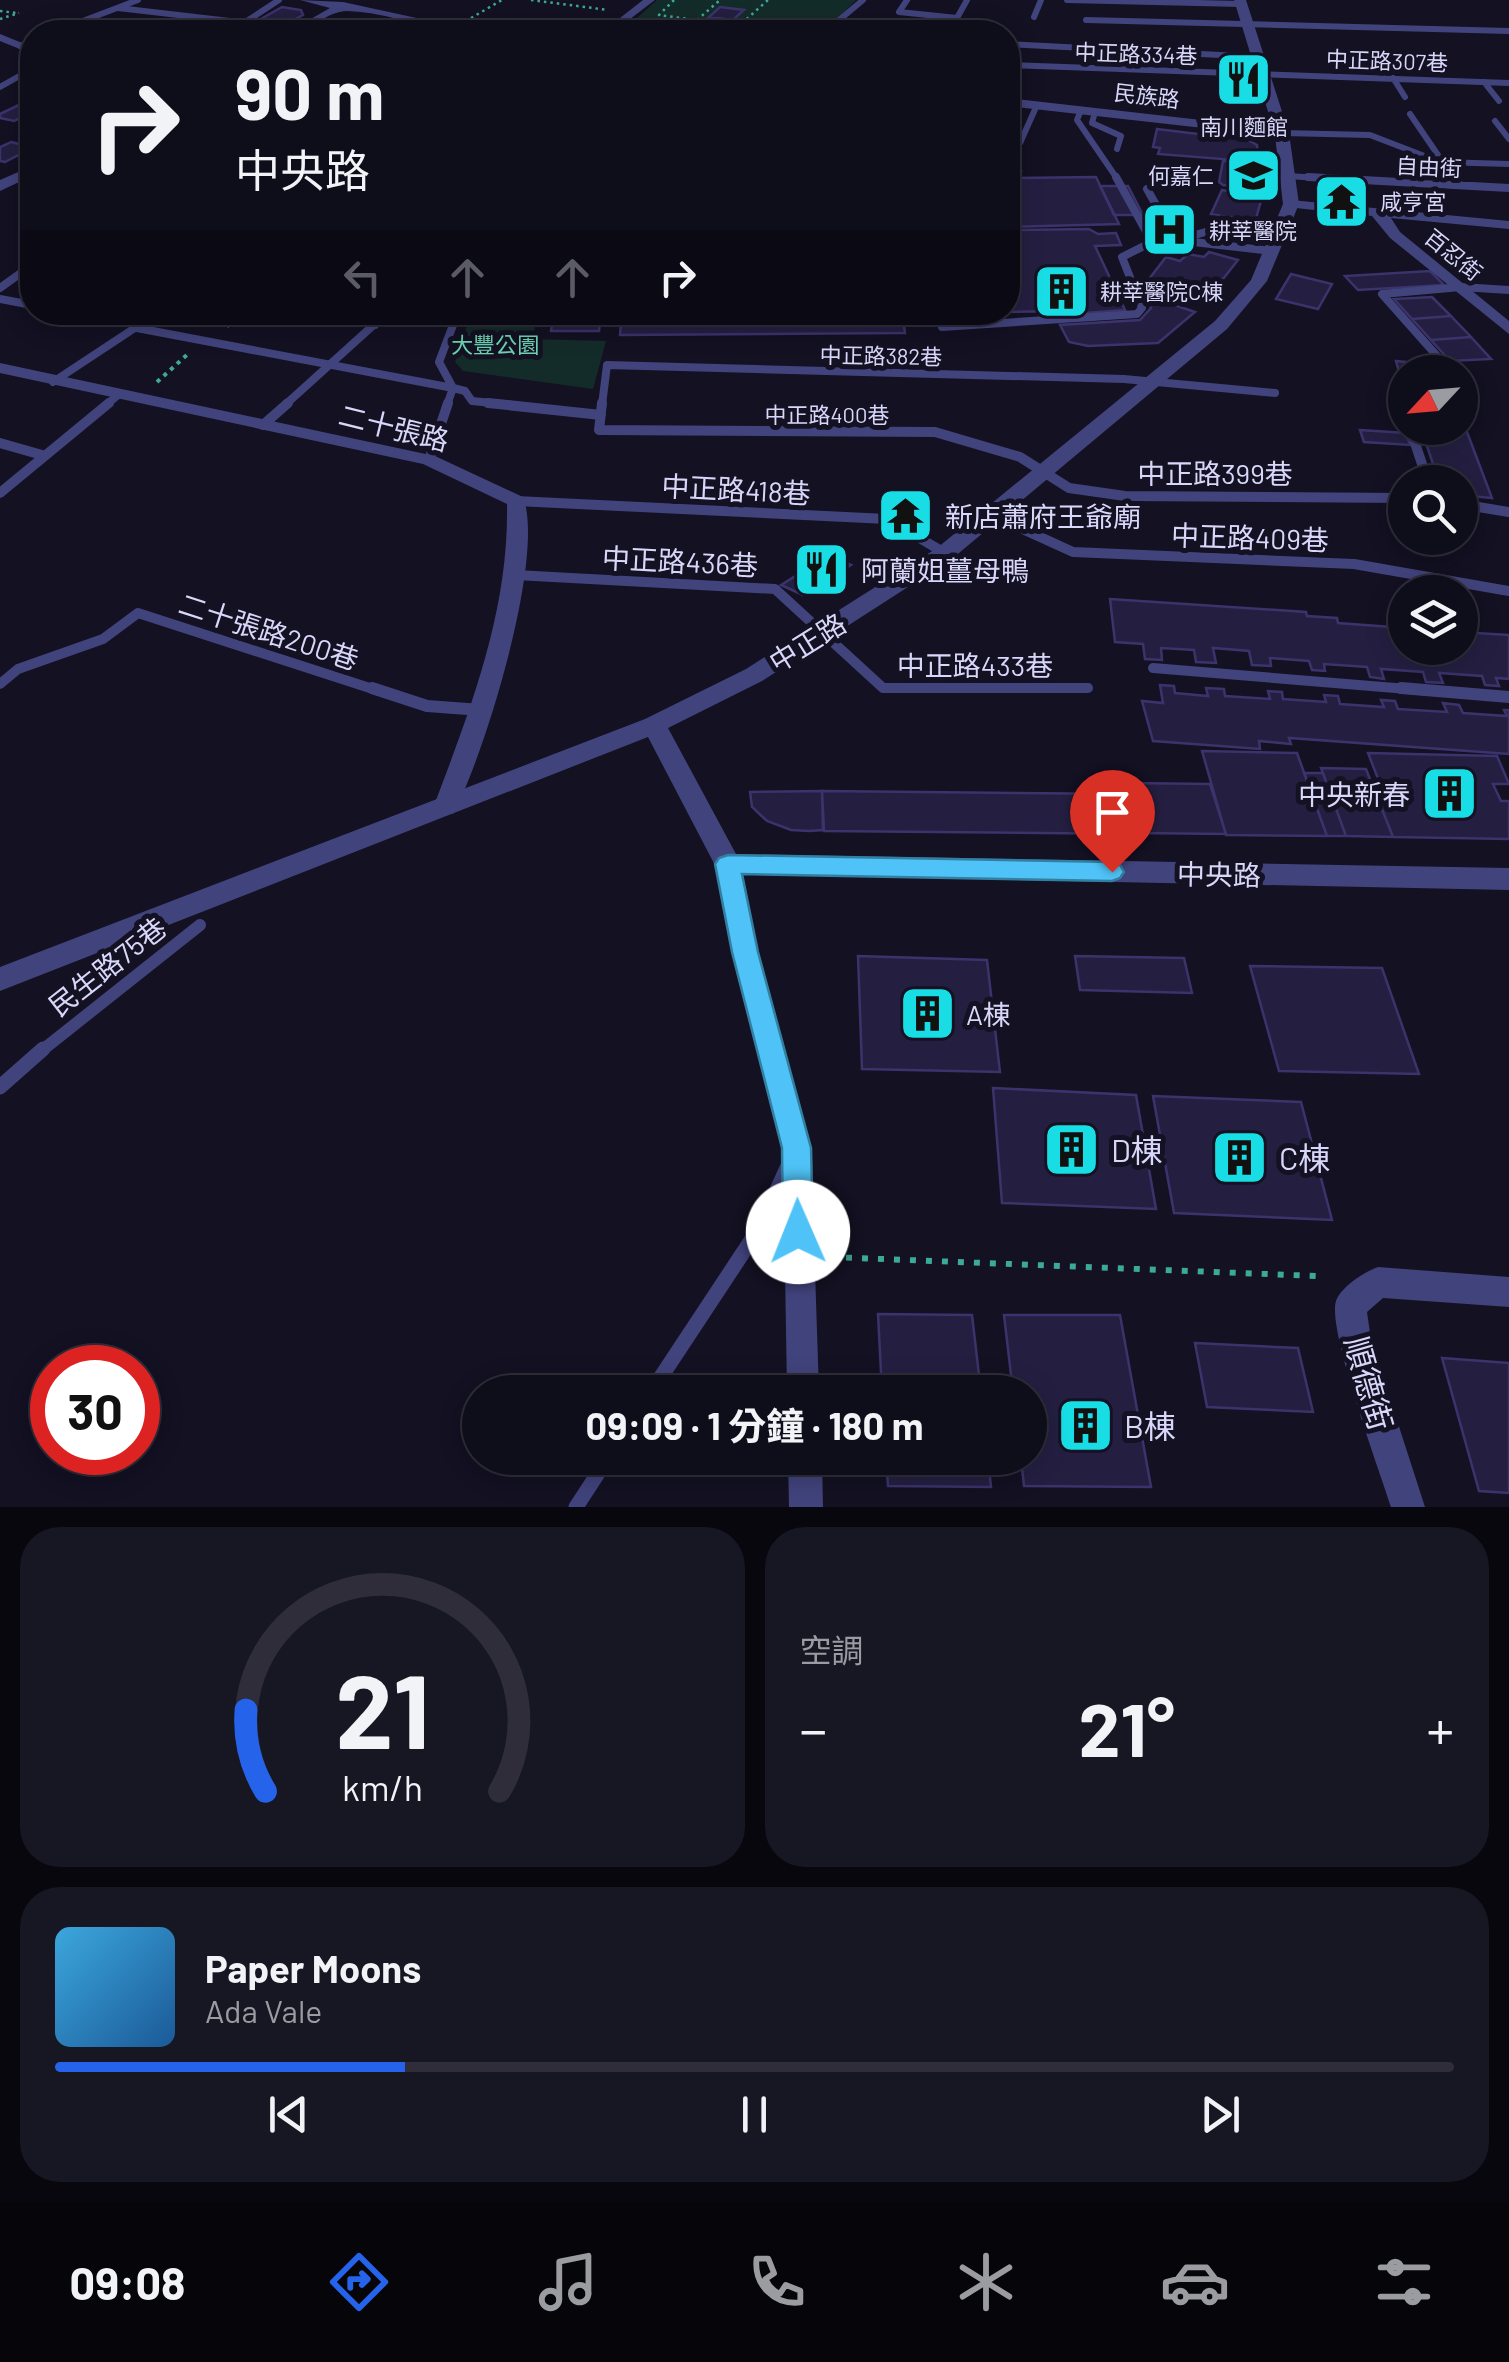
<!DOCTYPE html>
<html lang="zh-TW">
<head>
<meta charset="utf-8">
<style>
	:root { --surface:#0e0d1a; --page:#171623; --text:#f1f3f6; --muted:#9b9ca2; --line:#2e2d39; --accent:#2563eb }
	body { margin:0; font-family:Barlow,"Noto Sans TC",sans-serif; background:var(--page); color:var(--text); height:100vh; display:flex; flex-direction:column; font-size:38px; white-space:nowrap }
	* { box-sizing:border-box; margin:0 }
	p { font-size:32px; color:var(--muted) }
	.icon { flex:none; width:55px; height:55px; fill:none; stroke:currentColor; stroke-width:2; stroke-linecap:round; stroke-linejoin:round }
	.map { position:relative; height:1507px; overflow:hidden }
	.details { display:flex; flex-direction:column; gap:20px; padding:20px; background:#08070e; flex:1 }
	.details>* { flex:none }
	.top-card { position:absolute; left:20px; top:20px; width:1000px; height:305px; border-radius:40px; box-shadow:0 5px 25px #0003,0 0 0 2px var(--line); background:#0e0d1a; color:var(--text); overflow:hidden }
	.needle { width:65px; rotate:244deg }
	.fabs { position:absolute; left:1388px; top:355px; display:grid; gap:20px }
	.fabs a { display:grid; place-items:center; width:90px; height:90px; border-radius:50%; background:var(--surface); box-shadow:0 5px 25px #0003,0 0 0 2px var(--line); font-size:50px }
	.speed { position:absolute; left:30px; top:1345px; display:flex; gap:20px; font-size:50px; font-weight:700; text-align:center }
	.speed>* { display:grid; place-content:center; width:130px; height:130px; border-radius:50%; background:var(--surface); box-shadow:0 5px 25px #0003,0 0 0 2px var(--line); line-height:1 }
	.speed .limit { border:15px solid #d22; background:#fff; color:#111 }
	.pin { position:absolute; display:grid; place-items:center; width:85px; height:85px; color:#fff; margin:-102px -42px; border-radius:50% 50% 50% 0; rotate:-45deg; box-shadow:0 0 10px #0007 }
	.pin .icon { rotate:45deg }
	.me { position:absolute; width:110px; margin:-55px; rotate:359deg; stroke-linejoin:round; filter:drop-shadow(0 0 8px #0008) }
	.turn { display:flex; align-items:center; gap:35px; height:210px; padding:0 50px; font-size:45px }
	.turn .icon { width:130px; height:130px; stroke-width:2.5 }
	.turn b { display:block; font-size:70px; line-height:85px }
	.lanes { display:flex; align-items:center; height:95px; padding:0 50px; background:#0003; justify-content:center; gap:50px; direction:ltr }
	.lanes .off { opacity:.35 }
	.big { font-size:75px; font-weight:700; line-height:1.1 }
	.details .card { flex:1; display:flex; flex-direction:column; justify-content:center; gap:15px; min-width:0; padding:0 35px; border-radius:40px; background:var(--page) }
	.details .dial { align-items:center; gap:0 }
	.dial svg { height:260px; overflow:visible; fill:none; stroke:var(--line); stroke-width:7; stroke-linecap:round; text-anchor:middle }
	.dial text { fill:var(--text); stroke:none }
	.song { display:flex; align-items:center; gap:30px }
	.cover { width:120px; height:120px; border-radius:15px; background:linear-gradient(135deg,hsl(200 70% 55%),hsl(210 70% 35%)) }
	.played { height:10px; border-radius:5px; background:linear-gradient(90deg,var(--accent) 25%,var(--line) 25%) }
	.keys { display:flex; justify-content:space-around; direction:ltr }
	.heat { display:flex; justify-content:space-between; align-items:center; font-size:55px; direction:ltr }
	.details .tiles { flex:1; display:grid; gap:20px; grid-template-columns:1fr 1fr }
	.card:last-child { grid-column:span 2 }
	.trip { position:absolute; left:462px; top:1375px; width:585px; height:100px; border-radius:50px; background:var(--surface); box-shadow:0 5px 25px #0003,0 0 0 2px var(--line); font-weight:700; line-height:100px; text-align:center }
	.dock { display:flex; height:160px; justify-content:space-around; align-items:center; background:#06050a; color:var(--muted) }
	.dock .icon { width:70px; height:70px }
	.dock .active { color:var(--accent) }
	.dock b { font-size:45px; color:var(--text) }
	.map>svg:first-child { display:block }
	.green { fill:#142c29 }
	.building { fill:#241f41; stroke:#3b336b; stroke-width:2.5 }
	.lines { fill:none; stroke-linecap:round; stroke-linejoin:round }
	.path-far2 { stroke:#3ca99b; stroke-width:2.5; stroke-dasharray:2.5 4; stroke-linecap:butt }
	.path-far1 { stroke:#3ca99b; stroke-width:4; stroke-dasharray:4 5; stroke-linecap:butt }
	.path { stroke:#3ca99b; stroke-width:6; stroke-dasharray:6 10; stroke-linecap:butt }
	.service-far4 { stroke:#41437c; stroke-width:6 }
	.service-far3 { stroke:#41437c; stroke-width:8 }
	.service-far2 { stroke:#41437c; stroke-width:10 }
	.service-far1 { stroke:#41437c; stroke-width:12 }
	.service { stroke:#41437c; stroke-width:15 }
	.minor { fill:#41437c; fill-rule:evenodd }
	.tertiary { fill:#41437c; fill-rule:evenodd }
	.route { fill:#4fc3f7; stroke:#337fa1; stroke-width:2.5 }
	.labels { text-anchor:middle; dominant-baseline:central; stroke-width:10; stroke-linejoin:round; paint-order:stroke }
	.far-street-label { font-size:22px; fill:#d8d7fa; stroke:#131122 }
	.far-poi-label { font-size:22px; fill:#d8d7fa; stroke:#131122; text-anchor:start }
	.far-park-label { font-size:22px; fill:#6bd3b2; stroke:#131122 }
	.street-label { font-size:28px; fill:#d8d7fa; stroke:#131122 }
	.poi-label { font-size:28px; fill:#d8d7fa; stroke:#131122; text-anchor:start }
	.near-poi-label { font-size:32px; fill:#d8d7fa; stroke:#131122; text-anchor:start }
	.near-street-label { font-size:32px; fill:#d8d7fa; stroke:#131122 }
</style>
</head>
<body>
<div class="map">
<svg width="1509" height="1507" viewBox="0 0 1509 1507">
	<rect width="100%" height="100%" fill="#131122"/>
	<path class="green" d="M657 0H856L824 32H621Z
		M471 313H539L532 339 606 341 593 389 463 371 455 362Z"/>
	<path class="building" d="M282 7 301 10 303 15 271 32H238Z
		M720 7 744 10 733 20 709 17Z
		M347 20H354L411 32 327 30Z
		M25 102 32 104V112L14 121 0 118V114Z
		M1157 129 1248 140 1257 145 1259 162 1158 154 1160 148 1153 147Z
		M11 142 32 147V148L5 162 0 161V147Z
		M1008 146 1021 171 1014 172 1017 178H1008Z
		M1223 161 1260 164 1263 190 1223 185 1219 182Z
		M1096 177 1119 224 1008 227V178Z
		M1100 186H1128L1143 215H1114Z
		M1222 190 1262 197 1255 222 1211 214Z
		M1089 229 1098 234 1116 233 1121 245 1095 246 1125 310 1072 314 1070 311 1008 312V230Z
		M1209 252 1238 260 1204 303 1172 294 1180 286 1149 279 1166 257 1180 261 1188 254 1204 257Z
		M1430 271 1444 285 1358 290 1345 276Z
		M1291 274 1332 284 1318 309 1276 299Z
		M1432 297 1451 316 1412 319 1394 299Z
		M1157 299 1195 312 1158 343 1088 346 1069 342 1060 325 1140 320 1151 308 1147 300Z
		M554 312H567L565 324H587L588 312H601L599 331H551Z
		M622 312 902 313 905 333 620 335Z
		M1451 316 1471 337 1431 340 1412 319Z
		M1471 337 1491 359 1450 361 1431 340Z
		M1396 361 1436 365 1439 372H1405V394Z
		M1460 424H1464L1492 498 1460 495V482H1439L1421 428H1460Z
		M1360 430 1406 433 1410 445 1364 442Z
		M829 555 851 565 803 595 781 585Z
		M1110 599 1306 612 1307 616 1337 618 1338 623 1405 628V648H1460V632L1509 635V679L1496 678 1499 686 1485 685 1482 676 1439 673 1443 683 1426 682 1423 672 1381 669 1384 679 1370 677 1367 667 1324 664 1325 671 1312 670 1309 661 1270 658 1271 666 1252 665 1249 651 1213 648 1216 663 1196 662 1194 650 1161 648 1162 660 1145 659 1143 644 1115 642Z
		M1160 685 1174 686 1175 693 1208 696 1206 688 1224 689 1225 696 1270 699 1268 691 1282 692 1283 699 1326 702 1324 695 1338 696 1340 704 1384 707 1381 700 1395 701 1398 709 1447 712 1443 703 1459 705 1463 713 1507 716 1504 710H1509V754L1289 738 1291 744 1259 741 1260 749 1153 741 1142 701 1163 703Z
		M1202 751 1297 753 1327 836 1226 835Z
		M1368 753 1497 756 1509 784H1493L1501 801H1509V839L1393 837 1378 799H1403L1399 789H1382Z
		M1321 768 1366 769 1393 837 1346 836Z
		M1304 773H1323L1346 836H1327Z
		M1128 783 1210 784 1226 834 1140 833Z
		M822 791 823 830 809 831 791 830 767 821 752 807 750 792Z
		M822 791 1129 794 1139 834 824 831Z
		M858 956 987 960 1000 1072 862 1069Z
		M1075 956 1184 958 1192 993 1080 990Z
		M1250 966 1382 968 1419 1074 1279 1071Z
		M993 1088 1136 1095 1156 1209 1002 1203Z
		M1153 1096 1301 1102 1332 1220 1174 1213Z
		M878 1314 972 1315 981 1392H882Z
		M1004 1315H1120L1151 1487 1024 1486 1021 1458H1030V1392H1013Z
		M1195 1343 1298 1348 1313 1412 1207 1407Z
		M1442 1358 1509 1363V1493L1479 1491Z
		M886 1458H988L991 1487 888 1486Z"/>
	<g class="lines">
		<path class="path-far2" d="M531 0 608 10
			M674 0 659 15 784 32
			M0 11 16 13
			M471 18 502 0
			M0 19 19 13
			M697 20 720 0
			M732 32 768 0"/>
		<path class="path-far1" d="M227 326 249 312
			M157 382 189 353"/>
		<path class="path" d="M830 1257 1316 1276"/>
		<path class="service-far4" d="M907 0 899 12 957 18 967 0
			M1067 0 1241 4
			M118 8 247 23
			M1034 17 1041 0
			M1086 20 1509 31
			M54 32 138 0
			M230 32 279 0
			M419 32 431 25
			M825 32 863 0
			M1008 44 1259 57
			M20 46 32 41
			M1008 65 1509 83
			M1393 78 1405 97
			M1484 82 1499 101
			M0 87 32 69
			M1081 110 1077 120 1118 180
			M1095 112 1092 123 1121 136 1117 149
			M1410 114 1455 180
			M1495 121 1509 139
			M1282 133 1370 135 1440 162 1509 164
			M1008 142 1020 143 1037 105
			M1287 176 1354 180"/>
		<path class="service-far3" d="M1116 177 1152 242
			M1308 177 1509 188
			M1453 177 1460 185
			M1147 189 1176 240
			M1176 240 1213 230 1279 235
			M0 288 32 265
			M0 299 32 305
			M315 312 375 325
			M938 312 942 327 1137 314 1142 308 1122 257 1152 242 1176 240 1272 251
			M137 328 453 388 465 391 472 401 512 405
			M1445 365 1382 294 1461 287 1509 290
			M53 382 159 312
			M106 405 117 396
			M285 405 388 312
			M447 405 453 388 439 362 458 312
			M602 405 607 365 1124 379 1275 393"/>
		<path class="service-far2" d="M488 403 601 415
			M602 403 599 430 935 432 1020 457 1069 488 1125 496 1405 498
			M263 425 288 403
			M1410 428 1428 482
			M0 443 42 455
			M429 460 448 403
			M0 493 109 403
			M516 501 887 519 945 553
			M1460 504 1509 512
			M994 516 1073 552 1354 564 1509 591
			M516 575 775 589 883 688H1088
			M1153 668 1432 691
			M0 684 18 669 103 639 138 613 379 691"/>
		<path class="service-far1" d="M372 688 427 706 481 710
			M1401 688 1509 697
			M40 1052 200 925"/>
		<path class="service" d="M0 1087 43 1049
			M651 1392 760 1227 788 1166
			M576 1507 608 1458"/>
		<path class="minor" d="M643 0H655L613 32H602Z
			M0 34 32 47V54L0 41Z
			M1291 200 1509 221V229L1391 218 1400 232 1509 321V334L1390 238 1372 216 1286 207V201Z
			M0 363 435 456 523 497C546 556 484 757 453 814H437L433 808C471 708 509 611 507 504L423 464 0 373Z
			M728 855 737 857 740 864 758 951 811 1148 819 1392H787L783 1148 732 951 716 864 719 857Z
			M1378 1267 1509 1277V1307L1383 1298 1367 1312 1371 1340 1425 1507H1391C1380 1471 1327 1330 1336 1301 1341 1287 1364 1272 1378 1267Z
			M788 1458H822L823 1507H789Z"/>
		<path class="tertiary" d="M300 0 343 2 481 32C436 35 392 12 347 11 327 11 310 32 288 32L330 8Z
			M1234 0H1246L1289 133 1299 204 1267 281 1227 329 953 558 762 681 668 728 736 854 1509 868V890L728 874 718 871 648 737 0 991V967L645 719 746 669 937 548 1215 321 1251 280 1283 204 1275 136 1008 106V98L1273 128Z
			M32 166V176L0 191V180Z"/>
	</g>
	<path class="route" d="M728 855 1112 862 1120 865 1124 872 1120 878 1112 881 742 874 758 952 811 1148 813 1232 809 1243 798 1247 788 1243 783 1232 782 1148 732 952 715 864 719 858Z"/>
	<defs>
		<symbol id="restaurant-square" viewBox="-11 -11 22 22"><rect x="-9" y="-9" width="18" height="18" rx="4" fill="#19dde4" stroke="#131122"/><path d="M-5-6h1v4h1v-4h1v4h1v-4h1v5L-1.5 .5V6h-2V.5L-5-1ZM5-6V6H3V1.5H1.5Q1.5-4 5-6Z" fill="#111"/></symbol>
		<symbol id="school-square" viewBox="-11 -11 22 22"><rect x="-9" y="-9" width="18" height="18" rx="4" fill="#19dde4" stroke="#131122"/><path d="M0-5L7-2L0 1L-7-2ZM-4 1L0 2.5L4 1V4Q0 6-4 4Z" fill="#111"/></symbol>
		<symbol id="temple-square" viewBox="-11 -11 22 22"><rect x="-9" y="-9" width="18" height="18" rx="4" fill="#19dde4" stroke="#131122"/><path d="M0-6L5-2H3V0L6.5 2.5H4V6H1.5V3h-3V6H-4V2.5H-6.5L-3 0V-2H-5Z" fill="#111"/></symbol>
		<symbol id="hospital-square" viewBox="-11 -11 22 22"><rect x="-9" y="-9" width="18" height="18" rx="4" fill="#19dde4" stroke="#131122"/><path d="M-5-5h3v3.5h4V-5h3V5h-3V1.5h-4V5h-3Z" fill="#111"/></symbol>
		<symbol id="building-square" viewBox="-11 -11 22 22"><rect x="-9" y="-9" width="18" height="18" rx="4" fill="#19dde4" stroke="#131122"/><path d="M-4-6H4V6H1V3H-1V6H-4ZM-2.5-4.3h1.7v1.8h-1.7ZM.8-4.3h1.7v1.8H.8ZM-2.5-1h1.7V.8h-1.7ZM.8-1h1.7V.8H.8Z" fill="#111"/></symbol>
	</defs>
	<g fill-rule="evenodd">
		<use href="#restaurant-square" x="1212" y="48" width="63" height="63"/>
		<use href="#school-square" x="1222" y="144" width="63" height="63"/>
		<use href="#temple-square" x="1310" y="170" width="63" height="63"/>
		<use href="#hospital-square" x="1138" y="198" width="63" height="63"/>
		<use href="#building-square" x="1030" y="260" width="63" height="63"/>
		<use href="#temple-square" x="874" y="484" width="63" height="63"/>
		<use href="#restaurant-square" x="790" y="538" width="63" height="63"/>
		<use href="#building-square" x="1418" y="762" width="63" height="63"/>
		<use href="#building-square" x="896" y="982" width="63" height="63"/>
		<use href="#building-square" x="1040" y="1118" width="63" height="63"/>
		<use href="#building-square" x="1208" y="1126" width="63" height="63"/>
		<use href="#building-square" x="1054" y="1394" width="63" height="63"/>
	</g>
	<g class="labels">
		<g class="far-street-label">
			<text transform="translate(1136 53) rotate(2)">中正路334巷</text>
			<text transform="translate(1387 60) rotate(2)">中正路307巷</text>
			<text transform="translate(1147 95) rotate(7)">民族路</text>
			<text transform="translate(1429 166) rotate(3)">自由街</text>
			<text transform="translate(1454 254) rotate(39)">百忍街</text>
			<text transform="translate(881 355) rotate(1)">中正路382巷</text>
			<text x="827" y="414">中正路400巷</text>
		</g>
		<g class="far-poi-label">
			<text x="1244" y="126" text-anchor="middle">南川麵館</text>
			<text x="1214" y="175" text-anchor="end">何嘉仁</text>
			<text x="1380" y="201">咸亨宮</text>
			<text x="1209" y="230">耕莘醫院</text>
			<text x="1100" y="291">耕莘醫院C棟</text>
		</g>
		<g class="far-park-label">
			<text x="495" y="344">大豐公園</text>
		</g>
		<g class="street-label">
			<text transform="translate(394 427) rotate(14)">二十張路</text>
			<text x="1215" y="473">中正路399巷</text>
			<text transform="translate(736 489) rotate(3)">中正路418巷</text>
			<text transform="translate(1250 537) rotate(2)">中正路409巷</text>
			<text transform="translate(680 561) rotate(3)">中正路436巷</text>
			<text transform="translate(269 631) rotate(18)">二十張路200巷</text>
			<text transform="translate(807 642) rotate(-32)">中正路</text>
			<text x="975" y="665">中正路433巷</text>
			<text transform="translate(1219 874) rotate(1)">中央路</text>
			<text transform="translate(107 966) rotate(-38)">民生路75巷</text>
		</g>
		<g class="poi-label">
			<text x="945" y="516">新店蕭府王爺廟</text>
			<text x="861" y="570">阿蘭姐薑母鴨</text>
			<text x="1410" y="794" text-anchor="end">中央新春</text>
			<text x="966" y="1014">A棟</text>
		</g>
		<g class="near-poi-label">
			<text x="1111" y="1149">D棟</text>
			<text x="1279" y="1157">C棟</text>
			<text x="1124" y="1425">B棟</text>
		</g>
		<g class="near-street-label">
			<text transform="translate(1370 1383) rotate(74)">順德街</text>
		</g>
	</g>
</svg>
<div class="fabs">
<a><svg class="needle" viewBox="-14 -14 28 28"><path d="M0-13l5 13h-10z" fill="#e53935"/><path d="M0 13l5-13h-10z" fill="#9b9ca2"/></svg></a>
<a><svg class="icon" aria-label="search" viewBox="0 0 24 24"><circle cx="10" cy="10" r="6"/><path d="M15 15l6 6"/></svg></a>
<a><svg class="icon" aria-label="layers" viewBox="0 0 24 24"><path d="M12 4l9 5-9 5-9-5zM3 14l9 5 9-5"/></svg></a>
</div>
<div class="speed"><div class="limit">30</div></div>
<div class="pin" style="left:1112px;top:872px;background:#d93025"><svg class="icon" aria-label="arrive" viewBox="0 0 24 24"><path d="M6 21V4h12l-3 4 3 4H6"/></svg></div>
<svg class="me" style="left:798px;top:1232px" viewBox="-20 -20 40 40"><circle r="19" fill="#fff"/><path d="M0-13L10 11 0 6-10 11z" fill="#4fc3f7"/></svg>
<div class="trip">09:09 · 1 分鐘 · 180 m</div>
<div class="top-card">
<div class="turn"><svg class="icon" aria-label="right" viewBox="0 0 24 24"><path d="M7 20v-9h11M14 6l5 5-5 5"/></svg><div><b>90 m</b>中央路</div></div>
<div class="lanes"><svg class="icon off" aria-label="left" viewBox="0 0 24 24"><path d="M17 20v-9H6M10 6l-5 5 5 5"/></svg><svg class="icon off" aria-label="ahead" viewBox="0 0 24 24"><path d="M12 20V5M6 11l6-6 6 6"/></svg><svg class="icon off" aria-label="ahead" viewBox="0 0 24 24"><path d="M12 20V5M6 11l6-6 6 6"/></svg><svg class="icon" aria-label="right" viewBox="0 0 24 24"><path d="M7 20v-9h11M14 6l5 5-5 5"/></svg></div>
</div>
</div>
<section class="details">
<div class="tiles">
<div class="card dial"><svg viewBox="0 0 100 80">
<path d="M14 69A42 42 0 1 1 86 69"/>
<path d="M14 69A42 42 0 0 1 8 44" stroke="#2563eb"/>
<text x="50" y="56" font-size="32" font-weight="700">21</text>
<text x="50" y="72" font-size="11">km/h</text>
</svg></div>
<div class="card"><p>空調</p>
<div class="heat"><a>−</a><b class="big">21°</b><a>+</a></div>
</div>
<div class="card">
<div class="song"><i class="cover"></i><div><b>Paper Moons</b><p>Ada Vale</p></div></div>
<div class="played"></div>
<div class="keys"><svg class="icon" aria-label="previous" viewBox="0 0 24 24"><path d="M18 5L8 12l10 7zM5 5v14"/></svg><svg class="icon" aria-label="pause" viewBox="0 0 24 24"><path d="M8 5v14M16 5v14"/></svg><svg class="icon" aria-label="next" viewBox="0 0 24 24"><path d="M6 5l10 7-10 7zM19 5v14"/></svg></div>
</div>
</div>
</section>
<nav class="dock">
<b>09:08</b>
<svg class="icon active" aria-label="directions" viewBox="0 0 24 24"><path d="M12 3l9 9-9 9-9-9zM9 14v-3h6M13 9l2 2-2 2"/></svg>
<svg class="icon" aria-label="music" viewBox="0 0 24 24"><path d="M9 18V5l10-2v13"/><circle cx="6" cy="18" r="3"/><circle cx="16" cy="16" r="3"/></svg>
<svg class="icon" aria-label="phone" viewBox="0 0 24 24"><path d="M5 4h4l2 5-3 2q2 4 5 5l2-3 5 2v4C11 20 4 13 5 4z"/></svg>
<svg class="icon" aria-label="climate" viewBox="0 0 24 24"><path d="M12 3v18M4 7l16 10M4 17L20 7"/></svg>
<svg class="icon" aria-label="car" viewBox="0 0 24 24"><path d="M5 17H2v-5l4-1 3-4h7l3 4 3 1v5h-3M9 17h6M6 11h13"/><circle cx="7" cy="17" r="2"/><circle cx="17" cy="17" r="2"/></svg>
<svg class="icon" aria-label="filters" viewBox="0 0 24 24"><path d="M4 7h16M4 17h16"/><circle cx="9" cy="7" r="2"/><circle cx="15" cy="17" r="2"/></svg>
</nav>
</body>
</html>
